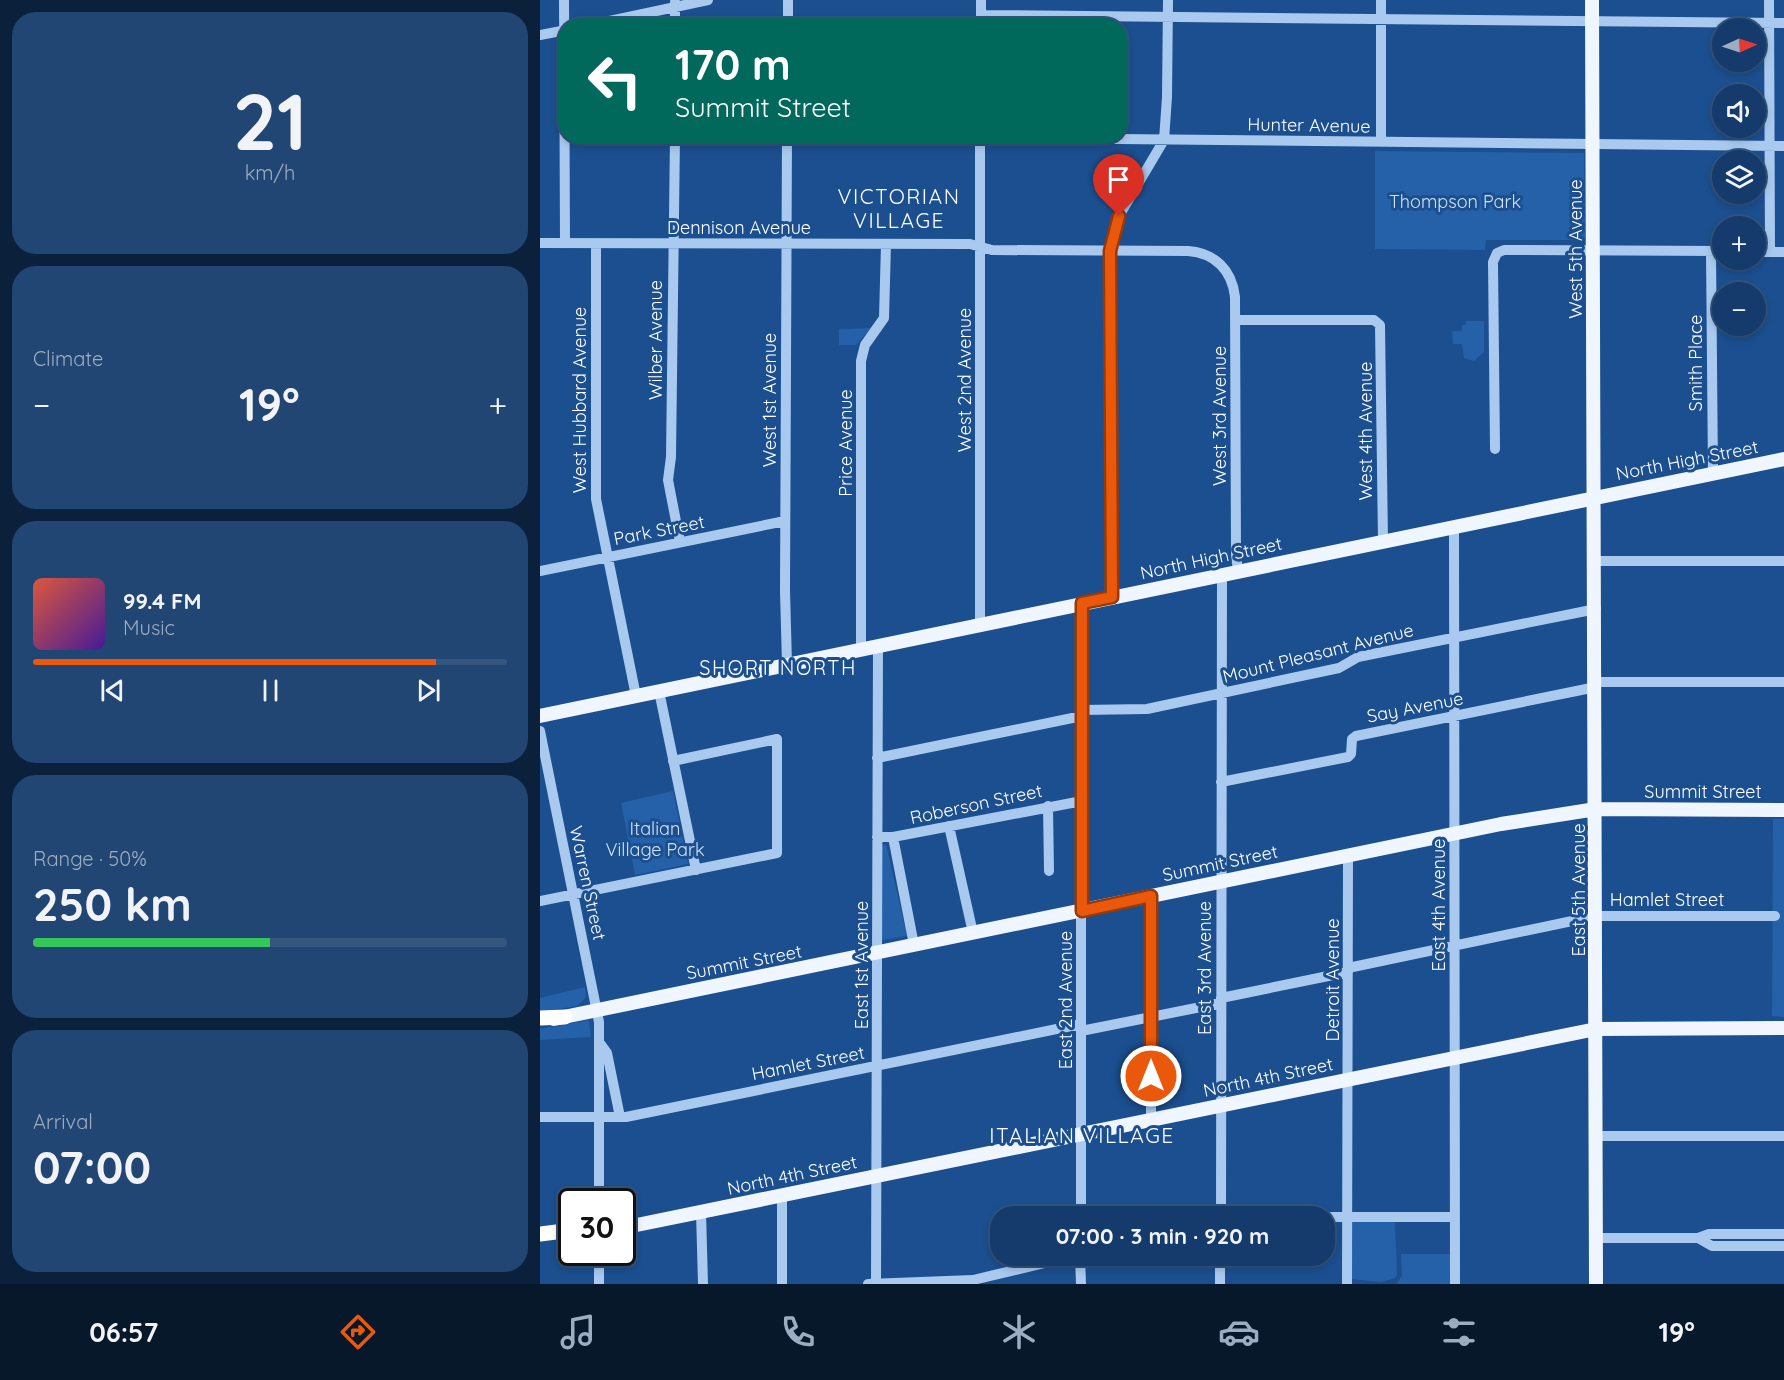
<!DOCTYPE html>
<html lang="en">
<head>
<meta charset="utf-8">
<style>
	:root { --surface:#143b6b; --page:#214673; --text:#f1f3f6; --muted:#9dadc1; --line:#33557e; --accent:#ea580c }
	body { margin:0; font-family:Quicksand,sans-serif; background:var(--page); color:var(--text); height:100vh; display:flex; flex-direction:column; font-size:22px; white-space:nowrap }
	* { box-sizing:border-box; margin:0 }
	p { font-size:20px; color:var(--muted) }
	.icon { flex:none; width:33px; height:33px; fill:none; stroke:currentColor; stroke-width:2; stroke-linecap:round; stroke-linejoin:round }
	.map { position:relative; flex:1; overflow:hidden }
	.sheet { display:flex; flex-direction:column; gap:12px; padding:12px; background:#0b203b; width:540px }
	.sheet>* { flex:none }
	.hud { position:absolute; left:18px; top:18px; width:570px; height:126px; border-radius:24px; box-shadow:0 3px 9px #0003,0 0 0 2px var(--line); background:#00695c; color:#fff; overflow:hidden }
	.needle { width:39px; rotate:87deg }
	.buttons { position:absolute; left:1172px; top:18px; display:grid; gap:12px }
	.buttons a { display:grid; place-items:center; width:54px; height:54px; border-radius:50%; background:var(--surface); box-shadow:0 3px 9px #0003,0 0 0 2px var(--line); font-size:30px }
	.speed { position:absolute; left:18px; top:1188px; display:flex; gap:12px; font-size:30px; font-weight:700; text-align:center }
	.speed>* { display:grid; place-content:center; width:78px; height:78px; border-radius:50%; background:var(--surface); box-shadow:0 3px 9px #0003,0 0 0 2px var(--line); line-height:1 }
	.speed .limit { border:3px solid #111; border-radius:9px; background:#fff; color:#111 }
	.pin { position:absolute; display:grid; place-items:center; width:51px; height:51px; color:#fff; margin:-62px -26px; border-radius:50% 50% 50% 0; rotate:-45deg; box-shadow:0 0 6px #0007 }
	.pin .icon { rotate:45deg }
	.me { position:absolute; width:66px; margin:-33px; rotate:0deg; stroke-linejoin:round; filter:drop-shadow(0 0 4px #0008) }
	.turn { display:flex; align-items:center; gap:21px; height:126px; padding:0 18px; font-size:27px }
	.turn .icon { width:78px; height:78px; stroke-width:2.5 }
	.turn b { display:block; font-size:42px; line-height:51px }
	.big { font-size:45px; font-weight:700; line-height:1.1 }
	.sheet .tile { flex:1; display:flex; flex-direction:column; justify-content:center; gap:9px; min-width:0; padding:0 21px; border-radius:24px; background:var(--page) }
	.sheet .dial { align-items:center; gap:0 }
	.dial b { font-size:78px; line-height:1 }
	.song { display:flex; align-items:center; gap:18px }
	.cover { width:72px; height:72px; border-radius:9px; background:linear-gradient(135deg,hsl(10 70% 55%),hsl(260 70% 35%)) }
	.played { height:6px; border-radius:3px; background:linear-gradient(90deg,var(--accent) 85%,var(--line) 85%) }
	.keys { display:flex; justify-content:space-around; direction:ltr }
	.heat { display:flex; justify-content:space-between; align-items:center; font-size:33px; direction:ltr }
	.charge { height:9px; border-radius:4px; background:linear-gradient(90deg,#34c759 50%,var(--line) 0) }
	.trip { position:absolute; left:450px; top:1206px; width:345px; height:60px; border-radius:24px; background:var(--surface); box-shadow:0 3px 9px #0003,0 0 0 2px var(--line); font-weight:700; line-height:60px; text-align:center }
	.tabs { display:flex; height:96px; justify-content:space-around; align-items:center; background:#08182b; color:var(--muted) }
	.tabs .icon { width:42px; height:42px }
	.tabs .on { color:var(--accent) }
	.tabs b { font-size:27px; color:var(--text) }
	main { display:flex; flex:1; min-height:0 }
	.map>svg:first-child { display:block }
	.green { fill:#2461a8 }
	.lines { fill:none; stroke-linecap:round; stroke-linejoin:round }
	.minor { stroke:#a9c9ee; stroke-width:10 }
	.major { stroke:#f0f6ff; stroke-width:14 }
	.highway { stroke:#fff; stroke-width:15 }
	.route-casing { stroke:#983908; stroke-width:15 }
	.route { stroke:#ea580c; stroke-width:10 }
	.labels { text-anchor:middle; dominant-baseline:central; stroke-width:6; stroke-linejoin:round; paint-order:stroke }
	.street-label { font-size:18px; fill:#fff; stroke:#1b4f8f }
	.park-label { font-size:18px; fill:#cfe3fa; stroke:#1b4f8f }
	.neighbourhood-label { font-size:20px; letter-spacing:1.5px; fill:#fff; stroke:#1b4f8f }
	.quarter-label { font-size:21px; letter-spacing:1.5px; fill:#fff; stroke:#1b4f8f }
</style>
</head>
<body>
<main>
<section class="sheet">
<div class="tile dial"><b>21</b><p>km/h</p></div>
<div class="tile"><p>Climate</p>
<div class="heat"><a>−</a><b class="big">19°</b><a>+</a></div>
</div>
<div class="tile">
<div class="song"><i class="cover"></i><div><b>99.4 FM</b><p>Music</p></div></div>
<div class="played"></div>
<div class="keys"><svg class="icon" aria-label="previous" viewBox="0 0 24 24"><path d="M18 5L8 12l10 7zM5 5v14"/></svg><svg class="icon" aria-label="pause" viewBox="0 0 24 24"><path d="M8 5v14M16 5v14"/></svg><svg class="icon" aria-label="next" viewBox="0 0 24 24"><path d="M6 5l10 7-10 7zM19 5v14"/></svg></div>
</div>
<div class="tile"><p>Range · 50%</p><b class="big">250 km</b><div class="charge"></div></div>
<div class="tile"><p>Arrival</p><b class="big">07:00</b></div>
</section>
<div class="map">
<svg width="1244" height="1284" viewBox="0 0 1244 1284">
	<rect width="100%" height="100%" fill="#1b4f8f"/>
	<path class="green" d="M835 151 1044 153 1045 240H946L945 250 835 249Z
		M926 321H944V352L934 361 924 358 922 344H913L912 331H922V325H926Z
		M331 328 316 345H299V329Z
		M133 791 148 864 95 875 81 803Z
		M1233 819H1244V1017L1232 1016Z
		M346 844 367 936 342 940V846Z
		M45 987 46 997 37 1006 0 1012V998Z
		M49 1020 51 1037 0 1040V1029Z
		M815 1221H855L857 1274 855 1278 842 1282 810 1279 812 1223Z
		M861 1254H910L911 1284H857L862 1275Z"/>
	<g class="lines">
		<path class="minor" d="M24 0 25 243
			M1229 0 1230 252
			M135 2V26
			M441 15 1244 23
			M46 26 168 0
			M248 26V0
			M441 26V0
			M0 35 26 30
			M135 136 131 457 128 480 140 542
			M247 136 245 591 247 664
			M293 136 1244 146
			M841 142V0
			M0 243 430 244 452 250 648 251C675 253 692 270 695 297L696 555 698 571
			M56 244V499L96 696
			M1171 251 1173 474
			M1215 252H1244
			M695 320H834L840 325 843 541
			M955 449 953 262 957 253 964 250 1182 251
			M914 526 915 1284
			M1055 561H1244
			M0 571 245 521
			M572 597 570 251 579 216 624 140 627 97 628 0
			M440 624V136
			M321 649V361L325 345 344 318 346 244
			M1056 682H1244
			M119 691 156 870
			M542 710 607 709 799 668 818 657 1056 609
			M0 731 59 1022V1202
			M337 758 542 716
			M681 782 808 757 811 754 812 739 816 736 1056 687
			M508 806 509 871
			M409 826 433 933
			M337 837H353L542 801
			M353 837 374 945
			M0 901 237 853V739L133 761
			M808 968 1056 916H1235
			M681 998 808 972
			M541 1031 681 1003
			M59 1042 67 1053 80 1117
			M0 1117H86L541 1024
			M611 1120V896
			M1056 1136H1244
			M242 1196V1284
			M161 1212 163 1284
			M541 1216V603
			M681 1216 682 575
			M681 1216H736
			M784 1217H914
			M1056 1238H1158L1169 1234H1244
			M1158 1238 1172 1246H1244
			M540 1256 541 1284
			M680 1256V1284
			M59 1284V1252
			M328 1284 433 1280 534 1256
			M336 1284 338 646
			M807 1284 808 855"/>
		<path class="major" d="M1052 0 1056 1284
			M0 716 1244 459
			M14 1019 961 824 1056 809 1244 810
			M82 1228 1056 1029 1244 1028"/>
		<path class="highway" d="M0 1018 25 1017
			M0 1234 32 1230"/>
	</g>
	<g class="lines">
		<defs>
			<path id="route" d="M579 216 570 251 572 597 542 603V911L611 896V1076"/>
		</defs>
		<use href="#route" class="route-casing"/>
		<use href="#route" class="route"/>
	</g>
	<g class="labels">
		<g class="street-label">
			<text transform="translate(769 125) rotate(1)">Hunter Avenue</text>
			<text x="199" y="227">Dennison Avenue</text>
			<text transform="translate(1035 249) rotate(-90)">West 5th Avenue</text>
			<text transform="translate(115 340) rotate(-90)">Wilber Avenue</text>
			<text transform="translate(1155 363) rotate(-90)">Smith Place</text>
			<text transform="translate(424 380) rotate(-90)">West 2nd Avenue</text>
			<text transform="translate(39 400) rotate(-90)">West Hubbard Avenue</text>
			<text transform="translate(229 400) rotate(-90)">West 1st Avenue</text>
			<text transform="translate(679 416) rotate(-90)">West 3rd Avenue</text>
			<text transform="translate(825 431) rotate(-90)">West 4th Avenue</text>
			<text transform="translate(305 443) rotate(-90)">Price Avenue</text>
			<text transform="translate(1147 460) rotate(-11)">North High Street</text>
			<text transform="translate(119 530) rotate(-11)">Park Street</text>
			<text transform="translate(671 558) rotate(-12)">North High Street</text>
			<text transform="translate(778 653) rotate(-14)">Mount Pleasant Avenue</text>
			<text transform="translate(875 707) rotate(-11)">Say Avenue</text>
			<text x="1163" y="791">Summit Street</text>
			<text transform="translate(436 804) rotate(-12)">Roberson Street</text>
			<text transform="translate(680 863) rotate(-12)">Summit Street</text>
			<text transform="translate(48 883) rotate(78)">Warren Street</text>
			<text transform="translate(1038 890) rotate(-90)">East 5th Avenue</text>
			<text x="1127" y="899">Hamlet Street</text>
			<text transform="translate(898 905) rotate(-90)">East 4th Avenue</text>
			<text transform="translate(204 962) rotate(-11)">Summit Street</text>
			<text transform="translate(321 965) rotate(-90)">East 1st Avenue</text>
			<text transform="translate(664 968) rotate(-90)">East 3rd Avenue</text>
			<text transform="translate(792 980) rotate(-90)">Detroit Avenue</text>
			<text transform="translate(525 1000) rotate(-90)">East 2nd Avenue</text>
			<text transform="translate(268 1063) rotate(-11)">Hamlet Street</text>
			<text transform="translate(728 1077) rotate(-12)">North 4th Street</text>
			<text transform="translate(252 1175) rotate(-12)">North 4th Street</text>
		</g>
		<g class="park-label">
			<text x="915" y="201">Thompson Park</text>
			<text x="115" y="828">Italian<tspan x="115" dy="21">Village Park</tspan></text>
		</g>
		<g class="neighbourhood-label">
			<text x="238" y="667">SHORT NORTH</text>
		</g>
		<g class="quarter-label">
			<text x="359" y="196">VICTORIAN<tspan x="359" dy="24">VILLAGE</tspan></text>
			<text x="542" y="1135">ITALIAN VILLAGE</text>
		</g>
	</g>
</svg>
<div class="buttons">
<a><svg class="needle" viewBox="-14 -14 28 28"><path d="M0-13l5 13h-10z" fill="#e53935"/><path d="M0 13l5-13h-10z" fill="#9dadc1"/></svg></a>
<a><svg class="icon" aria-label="sound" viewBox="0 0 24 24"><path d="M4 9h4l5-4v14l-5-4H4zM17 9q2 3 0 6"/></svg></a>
<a><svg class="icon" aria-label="layers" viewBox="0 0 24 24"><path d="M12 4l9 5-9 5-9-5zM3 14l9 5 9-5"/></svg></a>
<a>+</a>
<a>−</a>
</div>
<div class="speed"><div class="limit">30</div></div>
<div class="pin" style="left:579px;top:216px;background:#d93025"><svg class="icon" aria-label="arrive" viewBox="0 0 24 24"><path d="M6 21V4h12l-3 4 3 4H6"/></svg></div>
<svg class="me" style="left:611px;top:1076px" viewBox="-20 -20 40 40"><circle r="17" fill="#ea580c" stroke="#fff" stroke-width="3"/><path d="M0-11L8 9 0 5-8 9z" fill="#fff"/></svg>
<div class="trip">07:00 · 3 min · 920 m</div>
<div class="hud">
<div class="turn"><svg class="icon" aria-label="left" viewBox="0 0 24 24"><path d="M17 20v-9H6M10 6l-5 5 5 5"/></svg><div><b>170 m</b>Summit Street</div></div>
</div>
</div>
</main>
<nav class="tabs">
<b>06:57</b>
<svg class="icon on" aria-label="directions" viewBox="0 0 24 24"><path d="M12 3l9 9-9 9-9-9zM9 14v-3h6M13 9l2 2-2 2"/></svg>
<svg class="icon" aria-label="music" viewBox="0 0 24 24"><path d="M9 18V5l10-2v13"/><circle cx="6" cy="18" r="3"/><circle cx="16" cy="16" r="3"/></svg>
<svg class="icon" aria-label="phone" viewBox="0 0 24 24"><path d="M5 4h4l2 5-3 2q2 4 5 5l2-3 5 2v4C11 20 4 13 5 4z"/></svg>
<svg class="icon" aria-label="climate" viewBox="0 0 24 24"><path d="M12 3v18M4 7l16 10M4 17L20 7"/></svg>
<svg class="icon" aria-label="car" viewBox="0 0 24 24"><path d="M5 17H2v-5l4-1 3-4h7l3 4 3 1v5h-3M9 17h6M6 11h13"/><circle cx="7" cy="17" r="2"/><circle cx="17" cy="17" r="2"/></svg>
<svg class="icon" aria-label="filters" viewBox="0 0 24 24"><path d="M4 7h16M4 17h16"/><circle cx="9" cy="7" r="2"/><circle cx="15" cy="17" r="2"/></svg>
<b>19°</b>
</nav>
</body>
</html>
